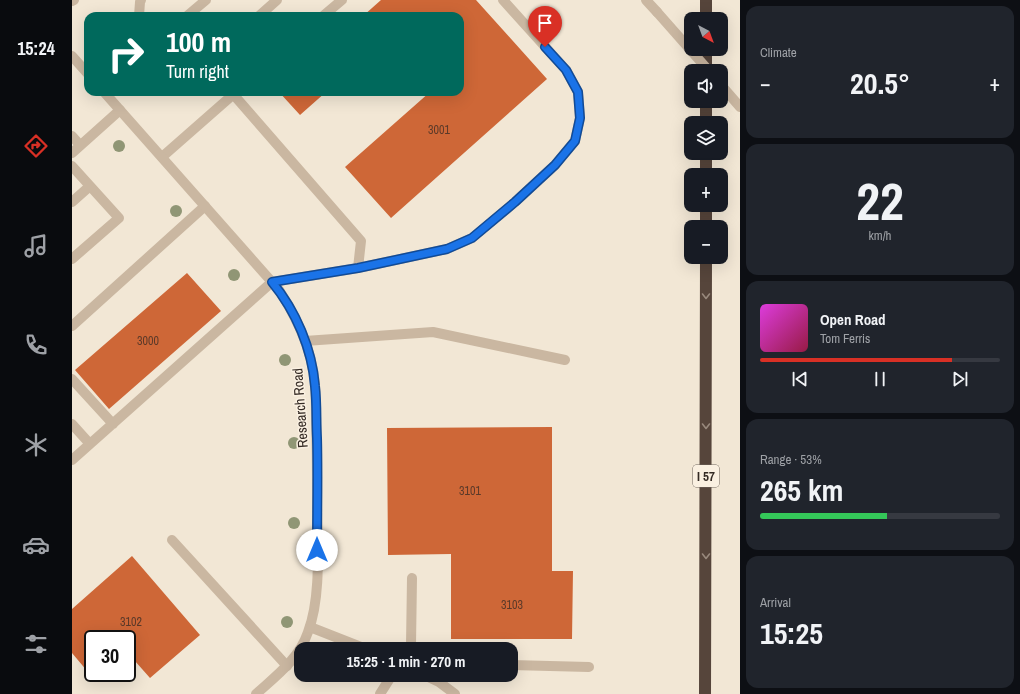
<!DOCTYPE html>
<html lang="en">
<head>
<meta charset="utf-8">
<style>
	:root { --surface:#171b24; --page:#20242c; --text:#f1f3f6; --muted:#9ea1a6; --line:#363941; --accent:#d93025 }
	body { margin:0; font-family:"Archivo Narrow",sans-serif; background:var(--page); color:var(--text); height:100vh; display:flex; flex-direction:column; font-size:15px; white-space:nowrap }
	* { box-sizing:border-box; margin:0 }
	p { font-size:13px; color:var(--muted) }
	.icon { flex:none; width:22px; height:22px; fill:none; stroke:currentColor; stroke-width:2; stroke-linecap:round; stroke-linejoin:round }
	.map { position:relative; flex:1; overflow:hidden }
	.drawer { display:flex; flex-direction:column; gap:6px; padding:6px; background:#0d0f14; width:280px }
	.drawer>* { flex:none }
	.hud { position:absolute; left:12px; top:12px; width:380px; height:84px; border-radius:12px; box-shadow:0 4px 16px #0002; background:#00695c; color:#fff; overflow:hidden }
	.needle { width:26px; rotate:139deg }
	.controls { position:absolute; left:612px; top:12px; display:grid; gap:8px }
	.controls a { display:grid; place-items:center; width:44px; height:44px; border-radius:8px; background:var(--surface); box-shadow:0 4px 16px #0002; font-size:20px }
	.speed { position:absolute; left:12px; top:630px; display:flex; gap:8px; font-size:20px; font-weight:700; text-align:center }
	.speed>* { display:grid; place-content:center; width:52px; height:52px; border-radius:50%; background:var(--surface); box-shadow:0 4px 16px #0002; line-height:1 }
	.speed .limit { border:2px solid #111; border-radius:6px; background:#fff; color:#111 }
	.pin { position:absolute; display:grid; place-items:center; width:34px; height:34px; color:#fff; margin:-41px -17px; border-radius:50% 50% 50% 0; rotate:-45deg; box-shadow:0 0 4px #0007 }
	.pin .icon { rotate:45deg }
	.me { position:absolute; width:44px; margin:-22px; rotate:0deg; stroke-linejoin:round; filter:drop-shadow(0 0 3px #0008) }
	.turn { display:flex; align-items:center; gap:14px; height:84px; padding:0 16px; font-size:18px }
	.turn .icon { width:52px; height:52px; stroke-width:2.5 }
	.turn b { display:block; font-size:28px; line-height:34px }
	.big { font-size:30px; font-weight:800; line-height:1.1 }
	.drawer .card { flex:1; display:flex; flex-direction:column; justify-content:center; gap:6px; min-width:0; padding:0 14px; border-radius:12px; background:var(--page) }
	.drawer .dial { align-items:center; gap:0 }
	.dial b { font-size:52px; line-height:1 }
	.song { display:flex; align-items:center; gap:12px }
	.cover { width:48px; height:48px; border-radius:6px; background:linear-gradient(135deg,hsl(300 70% 55%),hsl(340 70% 35%)) }
	.played { height:4px; border-radius:2px; background:linear-gradient(90deg,var(--accent) 80%,var(--line) 80%) }
	.keys { display:flex; justify-content:space-around; direction:ltr }
	.heat { display:flex; justify-content:space-between; align-items:center; font-size:22px; direction:ltr }
	.charge { height:6px; border-radius:3px; background:linear-gradient(90deg,#34c759 53%,var(--line) 0) }
	.trip { position:absolute; left:222px; top:642px; width:224px; height:40px; border-radius:12px; background:var(--surface); box-shadow:0 4px 16px #0002; font-weight:800; line-height:40px; text-align:center }
	main { display:flex; flex:1; min-height:0 }
	.menu { display:flex; flex-direction:column; width:72px; justify-content:space-around; align-items:center; background:#090b0e; color:var(--muted) }
	.menu .icon { width:28px; height:28px }
	.menu .active { color:var(--accent) }
	.menu b { font-size:18px; color:var(--text) }
	.map>svg:first-child { display:block }
	.building { fill:#ce6737 }
	.lines { fill:none; stroke-linecap:round; stroke-linejoin:round }
	.service { stroke:#cab7a1; stroke-width:10 }
	.minor { stroke:#cab7a1; stroke-width:10 }
	.tertiary { stroke:#cab7a1; stroke-width:10 }
	.motorway { stroke:#56453b; stroke-width:12 }
	.tertiary-bridge { stroke:#cab7a1; stroke-width:10 }
	.tree { fill:#909675 }
	.oneway { stroke:#98897d }
	.route-casing { stroke:#114b97; stroke-width:10 }
	.route { stroke:#1a73e8; stroke-width:7 }
	.labels { text-anchor:middle; dominant-baseline:central; stroke-width:3; stroke-linejoin:round; paint-order:stroke }
	.number-label { font-size:12px; fill:#5a3929 }
	.shield { fill:#faf0e1; stroke:#6f655d; stroke-width:1 }
	.shield-label { font-size:13px; font-weight:bold; fill:#342a24 }
	.street-label { font-size:14px; fill:#342a24; stroke:#faf0e1 }
</style>
</head>
<body>
<main>
<nav class="menu">
<b>15:24</b>
<svg class="icon active" aria-label="directions" viewBox="0 0 24 24"><path d="M12 3l9 9-9 9-9-9zM9 14v-3h6M13 9l2 2-2 2"/></svg>
<svg class="icon" aria-label="music" viewBox="0 0 24 24"><path d="M9 18V5l10-2v13"/><circle cx="6" cy="18" r="3"/><circle cx="16" cy="16" r="3"/></svg>
<svg class="icon" aria-label="phone" viewBox="0 0 24 24"><path d="M5 4h4l2 5-3 2q2 4 5 5l2-3 5 2v4C11 20 4 13 5 4z"/></svg>
<svg class="icon" aria-label="climate" viewBox="0 0 24 24"><path d="M12 3v18M4 7l16 10M4 17L20 7"/></svg>
<svg class="icon" aria-label="car" viewBox="0 0 24 24"><path d="M5 17H2v-5l4-1 3-4h7l3 4 3 1v5h-3M9 17h6M6 11h13"/><circle cx="7" cy="17" r="2"/><circle cx="17" cy="17" r="2"/></svg>
<svg class="icon" aria-label="filters" viewBox="0 0 24 24"><path d="M4 7h16M4 17h16"/><circle cx="9" cy="7" r="2"/><circle cx="15" cy="17" r="2"/></svg>
</nav>
<div class="map">
<svg width="668" height="694" viewBox="0 0 668 694">
	<rect width="100%" height="100%" fill="#f2e7d5"/>
	<path class="building" d="M309 0H404L475 79 319 218 273 167 358 92H388V16H291Z
		M207 92H254L228 115Z
		M115 273 149 311 37 409 3 370Z
		M480 427V571H501L500 639H379V554L316 555 315 428Z
		M60 556 128 635 78 678 55 652V639H21V678L0 653V609Z"/>
	<g class="lines">
		<path class="service" d="M0 1 2 0
			M67 16 68 2 69 0
			M115 16 134 0
			M187 16 205 0
			M251 16 270 0
			M161 94 289 241 286 268
			M0 136 8 145
			M0 153 48 110
			M90 157 164 92
			M0 166 47 218 0 259
			M0 202 18 186
			M0 326 133 206
			M233 341 361 332 493 360
			M0 379 41 424
			M0 424 18 444
			M0 460 200 282 286 268 375 249 400 238 443 202 483 165 503 141 508 118 506 92 494 70 431 0
			M100 540 215 666
			M238 627 294 649
			M337 649 339 645 340 578
			M439 665 517 667
			M352 675 367 682 383 694
			M308 694 320 675"/>
		<path class="minor" d="M0 56 16 74
			M32 92 207 290C221 312 233 335 239 361 244 381 244 401 244 421 245 448 245 476 245 503 245 543 250 595 236 632 227 659 204 676 184 694"/>
		<path class="tertiary" d="M574 0 585 12
			M649 85 668 107"/>
		<path class="motorway" d="M634 19V0
			M634 71V49
			M634 123V101
			M634 175V153
			M634 227V205
			M633 694 634 257"/>
		<path class="tertiary-bridge" d="M585 12 637 71"/>
	</g>
	<g class="tree">
		<circle cx="47" cy="146" r="6"/>
		<circle cx="104" cy="211" r="6"/>
		<circle cx="162" cy="275" r="6"/>
		<circle cx="213" cy="360" r="6"/>
		<circle cx="222" cy="443" r="6"/>
		<circle cx="222" cy="523" r="6"/>
		<circle cx="215" cy="622" r="6"/>
	</g>
	<defs><path id="oneway-chevron" d="M-2-3.5L2.5 0L-2 3.5" fill="none" stroke-width="1.6" stroke-linecap="round" stroke-linejoin="round"/></defs>
	<g class="oneway">
		<use href="#oneway-chevron" transform="translate(634 296) rotate(90)"/>
		<use href="#oneway-chevron" transform="translate(634 426) rotate(90)"/>
		<use href="#oneway-chevron" transform="translate(634 556) rotate(90)"/>
	</g>
	<g class="lines">
		<defs>
			<path id="route" d="M245 550C245 513 246 475 245 438 244 421 245 404 243 386 240 349 224 311 200 282L286 268 375 249 400 238 443 202 483 165 503 141 508 118 506 92 494 70 473 47"/>
		</defs>
		<use href="#route" class="route-casing"/>
		<use href="#route" class="route"/>
	</g>
	<g class="labels">
		<g class="number-label">
			<text x="367" y="130">3001</text>
			<text x="76" y="341">3000</text>
			<text x="398" y="491">3101</text>
			<text x="440" y="605">3103</text>
			<text x="59" y="622">3102</text>
		</g>
		<rect class="shield" x="621" y="465" width="26" height="22" rx="3"/>
		<g class="shield-label">
			<text x="634" y="476">I 57</text>
		</g>
		<g class="street-label">
			<text transform="translate(228 408) rotate(-94)">Research Road</text>
		</g>
	</g>
</svg>
<div class="controls">
<a><svg class="needle" viewBox="-14 -14 28 28"><path d="M0-13l5 13h-10z" fill="#e53935"/><path d="M0 13l5-13h-10z" fill="#9ea1a6"/></svg></a>
<a><svg class="icon" aria-label="sound" viewBox="0 0 24 24"><path d="M4 9h4l5-4v14l-5-4H4zM17 9q2 3 0 6"/></svg></a>
<a><svg class="icon" aria-label="layers" viewBox="0 0 24 24"><path d="M12 4l9 5-9 5-9-5zM3 14l9 5 9-5"/></svg></a>
<a>+</a>
<a>−</a>
</div>
<div class="speed"><div class="limit">30</div></div>
<div class="pin" style="left:473px;top:47px;background:#d93025"><svg class="icon" aria-label="arrive" viewBox="0 0 24 24"><path d="M6 21V4h12l-3 4 3 4H6"/></svg></div>
<svg class="me" style="left:245px;top:550px" viewBox="-20 -20 40 40"><circle r="19" fill="#fff"/><path d="M0-13L10 11 0 6-10 11z" fill="#1a73e8"/></svg>
<div class="trip">15:25 · 1 min · 270 m</div>
<div class="hud">
<div class="turn"><svg class="icon" aria-label="right" viewBox="0 0 24 24"><path d="M7 20v-9h11M14 6l5 5-5 5"/></svg><div><b>100 m</b>Turn right</div></div>
</div>
</div>
<section class="drawer">
<div class="card"><p>Climate</p>
<div class="heat"><a>−</a><b class="big">20.5°</b><a>+</a></div>
</div>
<div class="card dial"><b>22</b><p>km/h</p></div>
<div class="card">
<div class="song"><i class="cover"></i><div><b>Open Road</b><p>Tom Ferris</p></div></div>
<div class="played"></div>
<div class="keys"><svg class="icon" aria-label="previous" viewBox="0 0 24 24"><path d="M18 5L8 12l10 7zM5 5v14"/></svg><svg class="icon" aria-label="pause" viewBox="0 0 24 24"><path d="M8 5v14M16 5v14"/></svg><svg class="icon" aria-label="next" viewBox="0 0 24 24"><path d="M6 5l10 7-10 7zM19 5v14"/></svg></div>
</div>
<div class="card"><p>Range · 53%</p><b class="big">265 km</b><div class="charge"></div></div>
<div class="card"><p>Arrival</p><b class="big">15:25</b></div>
</section>
</main>
</body>
</html>
